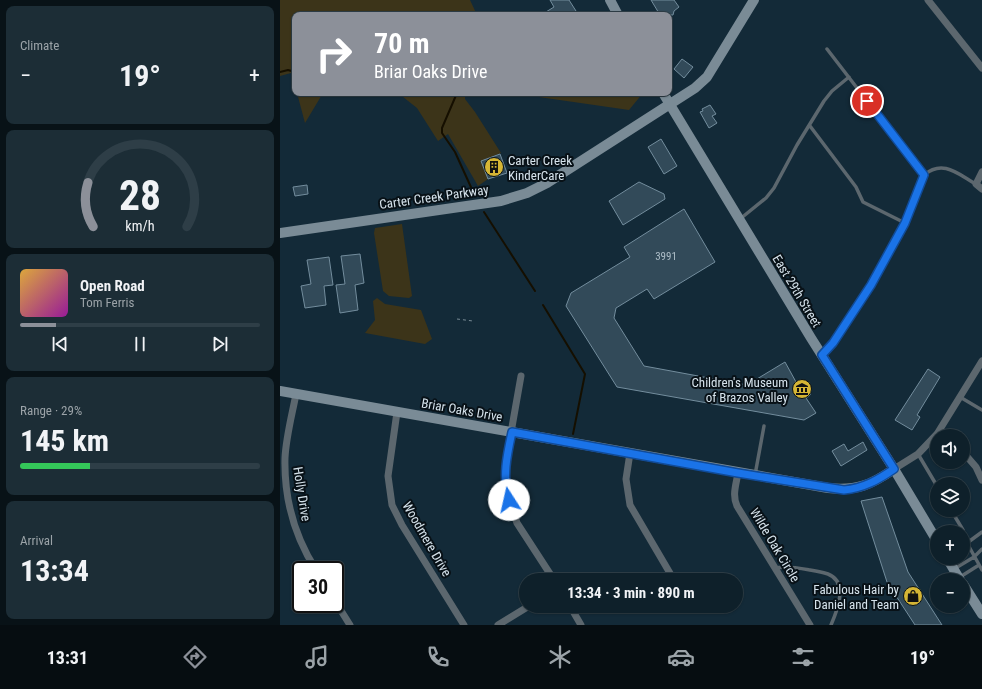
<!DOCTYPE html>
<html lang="en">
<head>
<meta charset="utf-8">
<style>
	:root { --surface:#0e202a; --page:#1c2d36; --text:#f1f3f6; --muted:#9ba3a8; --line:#2e3e47; --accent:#8c9099 }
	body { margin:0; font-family:"Roboto Condensed",sans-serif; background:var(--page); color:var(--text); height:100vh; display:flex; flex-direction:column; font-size:15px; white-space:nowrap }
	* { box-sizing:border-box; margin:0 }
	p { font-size:13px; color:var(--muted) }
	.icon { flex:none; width:22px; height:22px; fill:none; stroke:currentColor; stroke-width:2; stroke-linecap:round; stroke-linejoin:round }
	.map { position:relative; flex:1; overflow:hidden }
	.details { display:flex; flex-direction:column; gap:6px; padding:6px; background:#081217; width:280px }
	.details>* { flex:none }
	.guide { position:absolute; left:12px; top:12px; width:380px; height:84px; border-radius:8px; box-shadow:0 1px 3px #0004,0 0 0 1px var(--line); background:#8c9099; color:#fff; overflow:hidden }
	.tools { position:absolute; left:650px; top:429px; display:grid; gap:8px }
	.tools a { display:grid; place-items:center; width:40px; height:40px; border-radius:50%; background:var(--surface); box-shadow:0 1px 3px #0004,0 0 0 1px var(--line); font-size:20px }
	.speed { position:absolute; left:12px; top:561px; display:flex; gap:8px; font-size:20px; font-weight:700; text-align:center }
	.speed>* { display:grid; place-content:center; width:52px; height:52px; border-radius:50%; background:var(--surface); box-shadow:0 1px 3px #0004,0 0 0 1px var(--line); line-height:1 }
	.speed .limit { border:2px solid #111; border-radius:6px; background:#fff; color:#111 }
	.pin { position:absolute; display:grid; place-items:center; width:34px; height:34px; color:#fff; margin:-17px; border:2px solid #fff; border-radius:50%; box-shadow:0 1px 4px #0007 }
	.me { position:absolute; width:44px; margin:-22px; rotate:350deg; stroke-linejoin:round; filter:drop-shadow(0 0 3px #0008) }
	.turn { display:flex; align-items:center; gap:14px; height:84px; padding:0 16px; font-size:18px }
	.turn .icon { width:52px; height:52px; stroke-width:2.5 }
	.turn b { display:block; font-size:28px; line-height:34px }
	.big { font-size:30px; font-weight:700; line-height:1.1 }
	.details .widget { flex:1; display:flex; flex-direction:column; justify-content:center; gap:6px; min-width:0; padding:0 14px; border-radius:8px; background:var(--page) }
	.details .dial { align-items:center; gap:0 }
	.dial svg { height:104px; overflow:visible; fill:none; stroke:var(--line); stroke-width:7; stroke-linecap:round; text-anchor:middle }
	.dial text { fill:var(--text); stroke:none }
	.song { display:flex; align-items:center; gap:12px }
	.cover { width:48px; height:48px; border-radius:6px; background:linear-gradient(135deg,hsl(40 70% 55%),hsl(300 70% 35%)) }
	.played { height:4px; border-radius:2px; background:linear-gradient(90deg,var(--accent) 15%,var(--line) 15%) }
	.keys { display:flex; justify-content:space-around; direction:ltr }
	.heat { display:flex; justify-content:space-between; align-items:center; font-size:22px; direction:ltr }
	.charge { height:6px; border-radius:3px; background:linear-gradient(90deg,#34c759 29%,var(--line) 0) }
	.trip { position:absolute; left:239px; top:573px; width:224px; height:40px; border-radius:20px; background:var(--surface); box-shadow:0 1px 3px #0004,0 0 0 1px var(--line); font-weight:700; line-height:40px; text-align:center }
	.tabs { display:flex; height:64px; justify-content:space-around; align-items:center; background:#060d11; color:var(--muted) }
	.tabs .icon { width:28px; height:28px }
	.tabs .active { color:var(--accent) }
	.tabs b { font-size:18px; color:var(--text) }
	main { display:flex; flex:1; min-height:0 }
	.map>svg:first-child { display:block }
	.green { fill:#3c3419 }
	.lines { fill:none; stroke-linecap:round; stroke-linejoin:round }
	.stream { stroke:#150f00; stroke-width:2 }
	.building { fill:#324a59; stroke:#738d9d }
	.path { stroke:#788a95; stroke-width:1; stroke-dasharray:3 3; stroke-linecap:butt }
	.lane { stroke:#5c676e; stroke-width:3.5 }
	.street { stroke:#5c676e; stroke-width:7 }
	.secondary { stroke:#7a8b96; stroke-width:10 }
	.route-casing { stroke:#114b97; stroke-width:10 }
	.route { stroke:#1a73e8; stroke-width:7 }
	.labels { text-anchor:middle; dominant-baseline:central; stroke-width:4; stroke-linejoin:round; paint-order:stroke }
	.number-label { font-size:11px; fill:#adbdc7 }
	.poi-label { font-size:13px; fill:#d6e3ec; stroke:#081117; text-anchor:end }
	.street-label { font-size:13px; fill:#d6e3ec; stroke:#081117 }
</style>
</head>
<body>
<main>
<section class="details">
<div class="widget"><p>Climate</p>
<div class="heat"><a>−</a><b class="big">19°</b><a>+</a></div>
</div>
<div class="widget dial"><svg viewBox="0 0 100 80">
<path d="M14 69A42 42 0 1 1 86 69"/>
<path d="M14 69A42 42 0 0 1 10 35" stroke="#8c9099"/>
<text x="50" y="56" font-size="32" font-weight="700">28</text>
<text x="50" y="72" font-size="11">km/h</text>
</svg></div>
<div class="widget">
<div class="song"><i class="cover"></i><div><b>Open Road</b><p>Tom Ferris</p></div></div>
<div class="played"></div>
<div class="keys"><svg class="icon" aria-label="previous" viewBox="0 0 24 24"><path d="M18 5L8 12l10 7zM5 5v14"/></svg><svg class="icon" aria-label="pause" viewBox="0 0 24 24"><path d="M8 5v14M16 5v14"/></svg><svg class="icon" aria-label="next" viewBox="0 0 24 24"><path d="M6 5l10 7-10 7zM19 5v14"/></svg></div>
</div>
<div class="widget"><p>Range · 29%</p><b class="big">145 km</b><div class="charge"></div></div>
<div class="widget"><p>Arrival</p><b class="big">13:34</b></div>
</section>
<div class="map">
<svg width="702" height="625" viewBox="0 0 702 625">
	<rect width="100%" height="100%" fill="#132a38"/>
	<path class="green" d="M0 0H190L197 15H15V87L11 73 0 76Z
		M17 93H43L25 123Z
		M118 93H185V99L195 112 221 153 201 161 208 179 198 186 168 134 158 141 137 108Z
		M231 93H363L349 110Z
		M122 224 132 296 129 298 109 296 103 291 94 233 95 228Z
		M97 298 105 304 141 310 152 339 145 344 85 333 95 320 93 301Z"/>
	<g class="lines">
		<path class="stream" d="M0 72 8 70 15 72
			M177 93 162 128V133L175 152 195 196
			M204 212 255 291
			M263 305 305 374 293 434"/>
	</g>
	<path class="building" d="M270 0H289L296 11 290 15H261L274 7Z
		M371 0H394L399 7 394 11 393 15H380Z
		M402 59 413 67 404 78 394 69Z
		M430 105 436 114 432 116 437 123 429 128 420 112 423 111 422 109Z
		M381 139 397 166 384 174 368 147Z
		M220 154 227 173 208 179 201 161Z
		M359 182 384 194 385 199 343 225 329 201Z
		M27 185 28 194 15 196 13 187Z
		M404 209 435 262 374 299 367 289 336 308 334 318 364 366 467 385 505 362 516 382 520 380 526 381 531 390 530 395 526 398 536 413 524 420 337 387 286 306 291 293 350 257 344 247Z
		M80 254 84 283 75 285 78 310 60 313 56 285 65 284 61 256Z
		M49 257 53 285 44 286 46 305 25 308 21 286 31 284 27 260Z
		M648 369 660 377 637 415 640 417 632 430 615 420Z
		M583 442 587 450 561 466 552 451 564 444 568 451Z
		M602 497 628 572 662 625H635L607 582 581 501Z"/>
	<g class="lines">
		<path class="path" d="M177 319 193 321"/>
		<path class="lane" d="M547 49 644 175
			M530 126 576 187 583 202 625 223
			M460 219 486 198 494 188 517 145 544 101 552 91 569 77
			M542 354 553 343 591 285 625 223 644 175C663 159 678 174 696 184
			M680 397 702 410
			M638 454 657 486
			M475 475 484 426
			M671 510 683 530
			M702 532 687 543 702 570
			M495 568C507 566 518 568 530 570 536 571 542 572 548 574 569 582 557 611 551 625
			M674 569 694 557 702 549
			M680 577 699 565"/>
		<path class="street" d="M648 0 702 68
			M702 172 696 184 702 189
			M241 376 226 461V491L237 523 274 580
			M16 394C12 415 6 437 5 458 4 498 15 537 36 570
			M117 412 108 476 112 505 122 525 184 625
			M683 452 696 467 702 480
			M350 453 346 479 350 505 394 580
			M614 469 638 454 657 434 702 361
			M458 473C456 485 452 495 457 506L530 625
			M55 601 70 625
			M290 606 301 625
			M218 625 249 606"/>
		<path class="secondary" d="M330 0 338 15
			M383 93 531 338 614 469 657 541
			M0 233 221 201 247 193 267 183 415 88 427 77 474 0
			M0 391 548 488C577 491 591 485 614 469
			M667 558 680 580
			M683 584 702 614"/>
	</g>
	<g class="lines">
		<defs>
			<path id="route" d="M229 500C222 477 227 455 232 432L458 473 564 490C584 488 598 480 614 469L542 355 553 343 591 285 625 223 644 175 587 101"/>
		</defs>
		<use href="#route" class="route-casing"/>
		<use href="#route" class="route"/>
	</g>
	<defs>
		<symbol id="building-disc" viewBox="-11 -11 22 22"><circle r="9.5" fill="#d5b535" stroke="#081117"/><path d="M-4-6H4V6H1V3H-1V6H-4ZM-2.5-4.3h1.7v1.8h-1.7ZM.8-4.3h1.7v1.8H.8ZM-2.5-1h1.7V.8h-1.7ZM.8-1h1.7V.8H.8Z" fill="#111"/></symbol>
		<symbol id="museum-disc" viewBox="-11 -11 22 22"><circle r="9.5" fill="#d5b535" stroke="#081117"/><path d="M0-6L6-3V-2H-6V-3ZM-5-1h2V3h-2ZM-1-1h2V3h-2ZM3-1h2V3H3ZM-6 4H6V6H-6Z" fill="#111"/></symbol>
		<symbol id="shop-disc" viewBox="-11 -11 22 22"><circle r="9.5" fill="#d5b535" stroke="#081117"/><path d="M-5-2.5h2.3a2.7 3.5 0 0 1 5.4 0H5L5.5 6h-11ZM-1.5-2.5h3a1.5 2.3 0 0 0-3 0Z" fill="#111"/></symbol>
	</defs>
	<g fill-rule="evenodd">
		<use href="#building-disc" x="203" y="156" width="22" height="22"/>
		<use href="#museum-disc" x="511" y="378" width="22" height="22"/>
		<use href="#shop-disc" x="622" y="585" width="22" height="22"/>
	</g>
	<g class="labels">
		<g class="number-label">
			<text x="386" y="256">3991</text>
		</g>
		<g class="poi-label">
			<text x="228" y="160" text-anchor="start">Carter Creek<tspan x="228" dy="15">KinderCare</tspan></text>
			<text x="508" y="382">Children's Museum<tspan x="508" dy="15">of Brazos Valley</tspan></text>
			<text x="619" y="589">Fabulous Hair by<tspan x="619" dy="15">Daniel and Team</tspan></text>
		</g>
		<g class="street-label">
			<text transform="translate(154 197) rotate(-8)">Carter Creek Parkway</text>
			<text transform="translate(517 291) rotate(59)">East 29th Street</text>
			<text transform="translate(182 410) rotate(10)">Briar Oaks Drive</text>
			<text transform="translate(22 494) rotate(81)">Holly Drive</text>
			<text transform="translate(147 539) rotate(60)">Woodmere Drive</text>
			<text transform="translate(495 545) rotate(59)">Wilde Oak Circle</text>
		</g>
	</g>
</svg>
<div class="tools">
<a><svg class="icon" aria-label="sound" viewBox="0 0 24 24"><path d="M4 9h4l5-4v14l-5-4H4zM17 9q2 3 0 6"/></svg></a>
<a><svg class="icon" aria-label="layers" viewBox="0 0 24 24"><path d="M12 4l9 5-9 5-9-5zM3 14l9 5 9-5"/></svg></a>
<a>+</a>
<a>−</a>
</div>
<div class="speed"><div class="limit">30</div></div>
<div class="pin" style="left:587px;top:101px;background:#d93025"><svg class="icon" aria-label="arrive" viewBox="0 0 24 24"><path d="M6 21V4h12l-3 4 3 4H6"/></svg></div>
<svg class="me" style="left:229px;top:500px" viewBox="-20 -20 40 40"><circle r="19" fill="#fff"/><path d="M0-13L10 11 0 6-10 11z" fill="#1a73e8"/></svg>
<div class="trip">13:34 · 3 min · 890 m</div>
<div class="guide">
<div class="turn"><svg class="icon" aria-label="right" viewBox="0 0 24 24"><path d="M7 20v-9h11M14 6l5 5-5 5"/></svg><div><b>70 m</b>Briar Oaks Drive</div></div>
</div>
</div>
</main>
<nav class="tabs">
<b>13:31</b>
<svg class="icon active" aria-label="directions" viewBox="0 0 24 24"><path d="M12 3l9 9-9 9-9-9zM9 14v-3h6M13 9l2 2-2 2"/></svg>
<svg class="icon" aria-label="music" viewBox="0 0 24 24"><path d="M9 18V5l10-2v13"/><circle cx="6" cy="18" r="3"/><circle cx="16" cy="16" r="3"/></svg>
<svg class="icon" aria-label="phone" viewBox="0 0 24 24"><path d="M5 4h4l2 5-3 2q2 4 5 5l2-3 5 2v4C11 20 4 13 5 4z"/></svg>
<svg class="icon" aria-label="climate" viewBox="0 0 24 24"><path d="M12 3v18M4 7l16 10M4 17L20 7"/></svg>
<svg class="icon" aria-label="car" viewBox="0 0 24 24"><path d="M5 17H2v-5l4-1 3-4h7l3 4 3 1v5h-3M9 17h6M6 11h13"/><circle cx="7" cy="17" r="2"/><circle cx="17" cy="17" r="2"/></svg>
<svg class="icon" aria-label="filters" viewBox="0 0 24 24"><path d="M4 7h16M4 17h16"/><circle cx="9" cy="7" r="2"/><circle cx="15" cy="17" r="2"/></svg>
<b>19°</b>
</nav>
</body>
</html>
